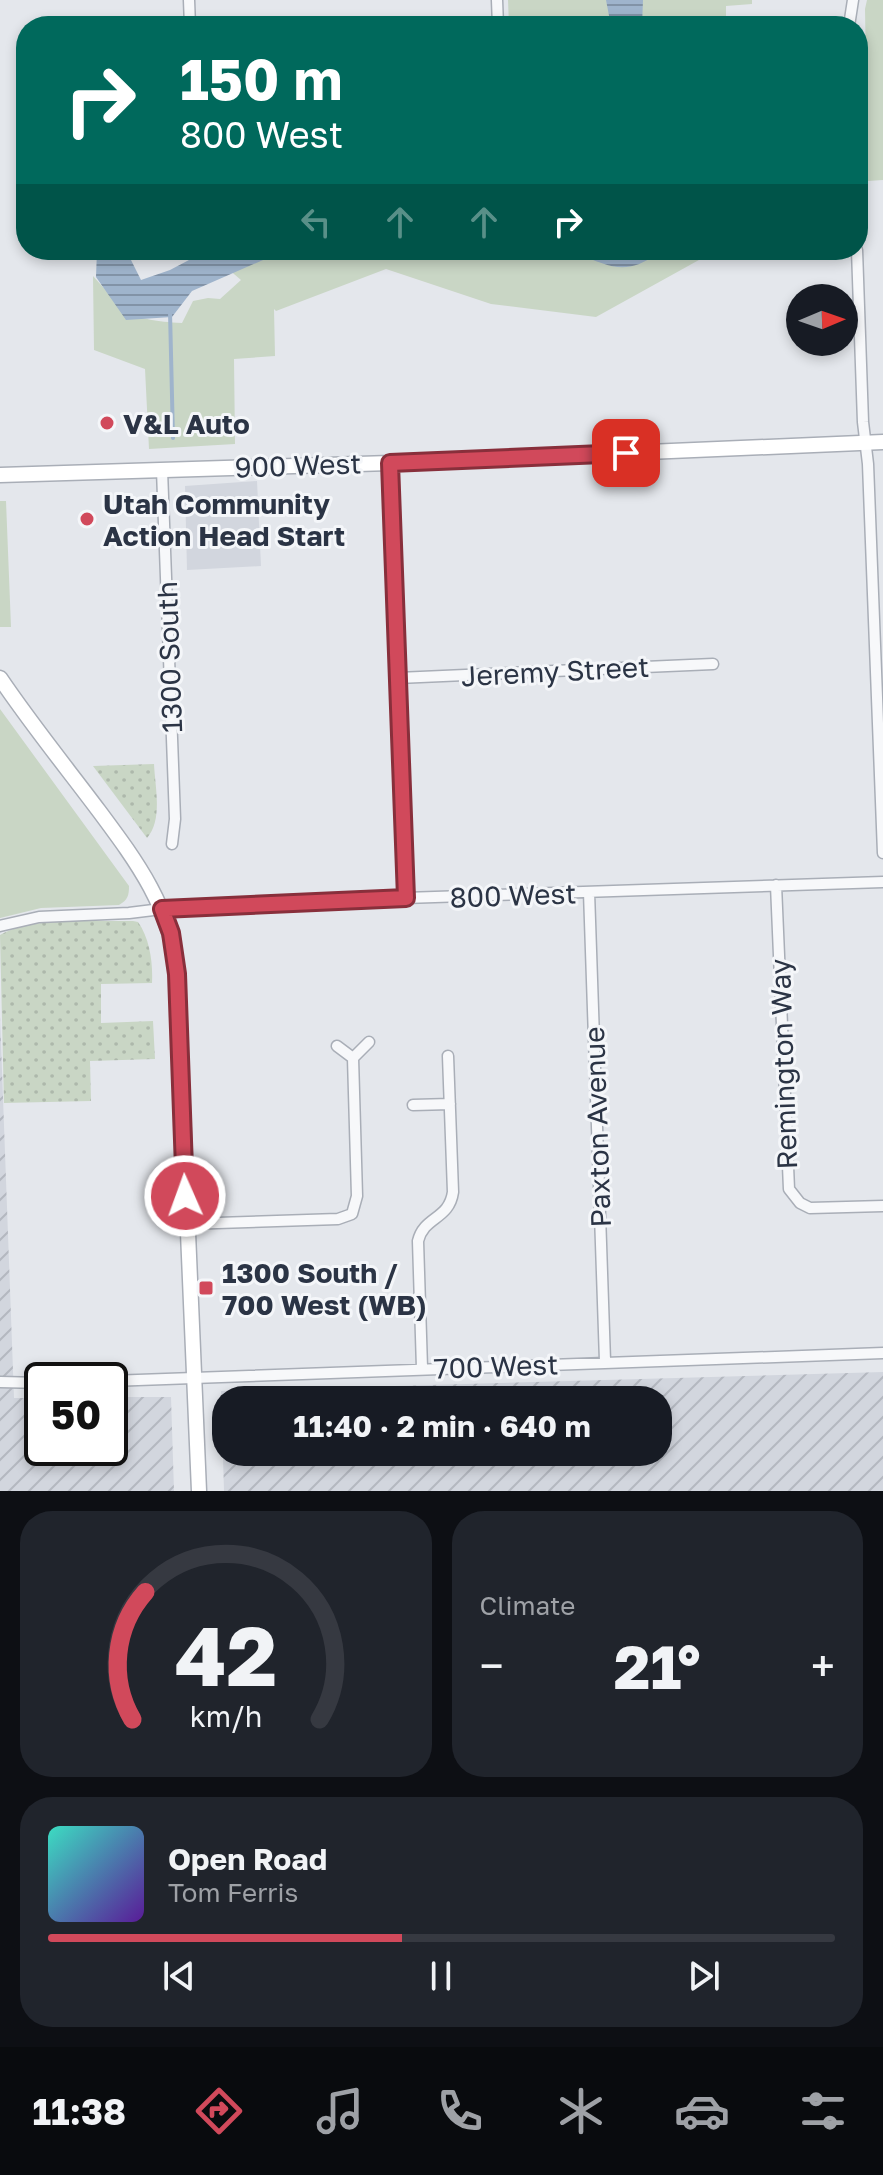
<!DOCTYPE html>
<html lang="en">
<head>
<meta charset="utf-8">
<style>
	:root { --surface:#171b24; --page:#20242c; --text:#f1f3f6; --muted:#9ea1a6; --line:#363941; --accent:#d1495b }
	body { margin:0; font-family:"Golos Text",sans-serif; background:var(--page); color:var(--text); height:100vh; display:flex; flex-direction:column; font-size:30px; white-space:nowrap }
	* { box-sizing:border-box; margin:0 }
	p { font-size:26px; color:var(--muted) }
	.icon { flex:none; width:44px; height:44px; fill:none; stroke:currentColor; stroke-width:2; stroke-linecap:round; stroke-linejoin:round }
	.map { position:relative; height:1491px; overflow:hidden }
	.panel { display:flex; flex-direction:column; gap:20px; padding:20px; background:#0d0f14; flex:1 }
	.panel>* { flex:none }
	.top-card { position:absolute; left:16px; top:16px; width:852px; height:244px; border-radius:32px; box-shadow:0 4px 12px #0003; background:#00695c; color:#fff; overflow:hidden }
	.needle { width:52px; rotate:88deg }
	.fabs { position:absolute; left:786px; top:284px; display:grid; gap:16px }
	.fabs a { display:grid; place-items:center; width:72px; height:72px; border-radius:50%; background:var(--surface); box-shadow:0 4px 12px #0003; font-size:40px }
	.speed { position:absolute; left:24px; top:1362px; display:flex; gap:16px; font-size:40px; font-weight:700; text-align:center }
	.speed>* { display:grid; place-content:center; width:104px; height:104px; border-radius:50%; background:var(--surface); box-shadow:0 4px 12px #0003; line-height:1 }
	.speed .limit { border:4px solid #111; border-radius:12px; background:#fff; color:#111 }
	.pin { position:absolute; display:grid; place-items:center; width:68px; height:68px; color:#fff; margin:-34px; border-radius:16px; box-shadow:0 4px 12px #0006 }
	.me { position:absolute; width:88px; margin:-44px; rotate:358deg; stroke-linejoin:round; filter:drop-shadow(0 0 6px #0008) }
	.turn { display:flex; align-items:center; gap:28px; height:168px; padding:0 32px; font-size:36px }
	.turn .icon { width:104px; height:104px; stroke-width:2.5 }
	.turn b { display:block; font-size:56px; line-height:68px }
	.lanes { display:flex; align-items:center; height:76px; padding:0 32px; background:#0003; justify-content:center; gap:40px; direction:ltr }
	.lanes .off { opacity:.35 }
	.big { font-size:60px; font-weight:700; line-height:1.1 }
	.panel .card { flex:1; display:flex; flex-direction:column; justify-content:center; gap:12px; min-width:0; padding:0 28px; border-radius:32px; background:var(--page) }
	.panel .dial { align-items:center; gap:0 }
	.dial svg { height:208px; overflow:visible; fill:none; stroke:var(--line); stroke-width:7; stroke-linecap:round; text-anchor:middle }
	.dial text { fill:var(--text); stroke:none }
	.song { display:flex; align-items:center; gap:24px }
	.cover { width:96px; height:96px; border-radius:12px; background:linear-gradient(135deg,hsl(170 70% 55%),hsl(270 70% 35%)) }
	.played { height:8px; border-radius:4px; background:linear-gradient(90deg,var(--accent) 45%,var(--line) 45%) }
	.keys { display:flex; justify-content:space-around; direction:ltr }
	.heat { display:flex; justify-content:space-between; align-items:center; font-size:44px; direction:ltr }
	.panel .tiles { flex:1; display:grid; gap:20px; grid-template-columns:1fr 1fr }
	.card:last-child { grid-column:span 2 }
	.trip { position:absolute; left:212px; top:1386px; width:460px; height:80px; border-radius:32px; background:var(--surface); box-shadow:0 4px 12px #0003; font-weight:700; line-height:80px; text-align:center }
	.tab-bar { display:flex; height:128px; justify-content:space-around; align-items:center; background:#090b0e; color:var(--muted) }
	.tab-bar .icon { width:56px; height:56px }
	.tab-bar .current { color:var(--accent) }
	.tab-bar b { font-size:36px; color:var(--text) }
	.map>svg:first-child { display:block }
	.built { fill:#d2d6de }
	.industrial { fill:url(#industrial-furrows); fill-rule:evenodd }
	.grass { fill:url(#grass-dots) }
	.green { fill:#c9d6c5 }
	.water { fill:url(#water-rules) }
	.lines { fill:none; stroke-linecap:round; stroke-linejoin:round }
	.stream { stroke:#9fb4cc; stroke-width:4 }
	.minor-casing { stroke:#a9aeb7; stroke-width:13 }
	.secondary-casing { stroke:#a9aeb7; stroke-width:17 }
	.minor { stroke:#f7f8fa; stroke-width:10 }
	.secondary { stroke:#fff; stroke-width:14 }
	.route-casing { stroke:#882f3b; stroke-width:20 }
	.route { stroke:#d1495b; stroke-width:14 }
	.poi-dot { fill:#d1495b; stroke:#f4f6f9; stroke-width:3 }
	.labels { text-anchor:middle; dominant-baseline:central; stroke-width:6; stroke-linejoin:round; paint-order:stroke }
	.poi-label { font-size:28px; font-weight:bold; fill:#2b3445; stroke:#f4f6f9; text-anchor:start }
	.street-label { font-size:28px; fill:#2b3445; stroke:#f4f6f9 }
</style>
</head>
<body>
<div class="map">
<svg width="883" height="1491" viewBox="0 0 883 1491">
	<defs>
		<pattern id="industrial-furrows" width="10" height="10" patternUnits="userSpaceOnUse" patternTransform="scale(2)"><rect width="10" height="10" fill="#d2d6de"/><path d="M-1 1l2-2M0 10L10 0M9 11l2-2" fill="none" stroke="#b4b8c0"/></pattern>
		<pattern id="grass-dots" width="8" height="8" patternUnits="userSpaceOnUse" patternTransform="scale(2)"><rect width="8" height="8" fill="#c9d6c5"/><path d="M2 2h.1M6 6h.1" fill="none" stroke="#adb8ab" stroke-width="1.8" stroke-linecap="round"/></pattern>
		<pattern id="water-rules" width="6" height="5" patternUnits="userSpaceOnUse" patternTransform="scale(2)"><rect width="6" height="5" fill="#9fb4cc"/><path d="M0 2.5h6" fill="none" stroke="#8293a7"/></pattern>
	</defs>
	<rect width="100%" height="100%" fill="#e4e7ec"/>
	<path class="built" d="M257 481 261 566 187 570 185 486Z"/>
	<path class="industrial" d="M0 1016 14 1398H42V1448H110V1397H171L174 1491H0Z
		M883 1372V1491H224L221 1391ZM226 1400H658V1452H226Z"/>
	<path class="grass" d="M154 764C155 787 163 820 147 838L93 766Z
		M133 921 138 922C150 939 153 963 152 983L101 984V1023L153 1021 155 1059 90 1061 91 1101 4 1103 0 935C34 916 94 922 133 921Z"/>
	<path class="green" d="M508 0H752V4L726 6V26H509Z
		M867 0H883V180L868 181 865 9Z
		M206 250H717L596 317 491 304 386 269 276 311 274 309 275 356 234 359 235 444 149 449 145 369 94 350 93 276C127 314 129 320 182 323L193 301 208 298 220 299 241 280Z
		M0 501H6L11 627H0Z
		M0 709 129 886C129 895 128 900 119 905L41 908 0 918Z"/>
	<path class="water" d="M606 0H643L642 26H611Z
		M97 250H126L141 280 170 270 208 250H286L192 291 172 317 126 320 96 277Z
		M570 250H662C626 279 608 266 570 250Z"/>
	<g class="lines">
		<path class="stream" d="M170 312 173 438"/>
		<defs>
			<path id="minor" d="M189 0 190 26
				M497 0 498 26
				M849 26 853 0
				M857 250 863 422 868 464 883 853
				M390 463 406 898
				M162 470 175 819 172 844
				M398 678 713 664
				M776 885 789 1189 800 1203 810 1208 883 1206
				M589 892 605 1361
				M0 926 39 917 129 913 194 905 883 882
				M353 1058 369 1042
				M413 1105 450 1104
				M186 1224 338 1219 352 1214 357 1196 353 1058 337 1046
				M422 1368 418 1241C424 1216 449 1220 453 1192L448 1056
				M110 1381 883 1353
				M0 1382 42 1383"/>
			<path id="secondary" d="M0 475 390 463 883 442
				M0 678C31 724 66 767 99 811 137 862 172 909 177 974L199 1491"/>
		</defs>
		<use href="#minor" class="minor-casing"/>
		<use href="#secondary" class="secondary-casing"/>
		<use href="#minor" class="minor"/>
		<use href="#secondary" class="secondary"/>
	</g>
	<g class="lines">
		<defs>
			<path id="route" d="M185 1196 177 974 171 933 162 909 406 898 390 463 626 453"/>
		</defs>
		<use href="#route" class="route-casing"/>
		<use href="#route" class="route"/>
	</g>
	<g class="poi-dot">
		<circle cx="107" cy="423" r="8"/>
		<circle cx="87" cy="519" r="8"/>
		<rect x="198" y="1280" width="16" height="16" rx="4"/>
	</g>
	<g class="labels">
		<g class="poi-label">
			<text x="123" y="423">V&amp;L Auto</text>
			<text x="103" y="503">Utah Community<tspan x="103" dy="32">Action Head Start</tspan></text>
			<text x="222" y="1272">1300 South /<tspan x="222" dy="32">700 West (WB)</tspan></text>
		</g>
		<g class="street-label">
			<text transform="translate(298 465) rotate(-2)">900 West</text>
			<text transform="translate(169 657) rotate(-92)">1300 South</text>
			<text transform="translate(555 671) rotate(-3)">Jeremy Street</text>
			<text transform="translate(513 895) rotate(-2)">800 West</text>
			<text transform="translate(783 1064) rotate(-92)">Remington Way</text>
			<text transform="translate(597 1127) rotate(-92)">Paxton Avenue</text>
			<text transform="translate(496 1366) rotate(-2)">700 West</text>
		</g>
	</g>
</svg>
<div class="fabs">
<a><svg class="needle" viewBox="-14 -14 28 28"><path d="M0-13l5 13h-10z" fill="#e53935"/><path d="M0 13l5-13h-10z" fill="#9ea1a6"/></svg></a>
</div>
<div class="speed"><div class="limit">50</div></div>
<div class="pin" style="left:626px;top:453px;background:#d93025"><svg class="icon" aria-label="arrive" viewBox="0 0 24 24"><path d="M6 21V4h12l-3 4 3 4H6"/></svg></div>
<svg class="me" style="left:185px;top:1196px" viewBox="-20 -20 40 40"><circle r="17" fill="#d1495b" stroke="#fff" stroke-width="3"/><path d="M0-11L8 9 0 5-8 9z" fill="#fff"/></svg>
<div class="trip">11:40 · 2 min · 640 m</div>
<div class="top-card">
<div class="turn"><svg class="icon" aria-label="right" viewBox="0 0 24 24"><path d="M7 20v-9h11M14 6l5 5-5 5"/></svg><div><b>150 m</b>800 West</div></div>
<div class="lanes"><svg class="icon off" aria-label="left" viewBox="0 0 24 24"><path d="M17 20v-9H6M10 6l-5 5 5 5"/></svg><svg class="icon off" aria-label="ahead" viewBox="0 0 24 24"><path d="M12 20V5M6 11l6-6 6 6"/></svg><svg class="icon off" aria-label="ahead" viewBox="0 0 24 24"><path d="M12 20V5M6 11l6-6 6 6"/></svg><svg class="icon" aria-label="right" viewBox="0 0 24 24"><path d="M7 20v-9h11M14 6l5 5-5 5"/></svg></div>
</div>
</div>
<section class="panel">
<div class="tiles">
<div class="card dial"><svg viewBox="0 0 100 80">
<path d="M14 69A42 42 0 1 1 86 69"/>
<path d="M14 69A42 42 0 0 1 19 20" stroke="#d1495b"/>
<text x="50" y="56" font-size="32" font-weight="700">42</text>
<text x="50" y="72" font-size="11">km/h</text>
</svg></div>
<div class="card"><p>Climate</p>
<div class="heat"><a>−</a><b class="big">21°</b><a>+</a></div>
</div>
<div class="card">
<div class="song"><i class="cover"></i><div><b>Open Road</b><p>Tom Ferris</p></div></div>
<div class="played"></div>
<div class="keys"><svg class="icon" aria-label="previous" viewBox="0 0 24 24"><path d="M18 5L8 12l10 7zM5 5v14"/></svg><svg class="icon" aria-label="pause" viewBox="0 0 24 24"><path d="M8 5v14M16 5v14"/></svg><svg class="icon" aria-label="next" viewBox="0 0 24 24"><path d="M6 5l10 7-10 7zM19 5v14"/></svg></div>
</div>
</div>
</section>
<nav class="tab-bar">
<b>11:38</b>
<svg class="icon current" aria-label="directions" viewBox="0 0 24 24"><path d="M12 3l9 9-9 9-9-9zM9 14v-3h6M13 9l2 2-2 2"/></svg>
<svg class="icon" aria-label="music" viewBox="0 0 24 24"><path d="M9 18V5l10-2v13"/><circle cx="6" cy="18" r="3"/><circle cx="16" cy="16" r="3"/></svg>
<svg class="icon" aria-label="phone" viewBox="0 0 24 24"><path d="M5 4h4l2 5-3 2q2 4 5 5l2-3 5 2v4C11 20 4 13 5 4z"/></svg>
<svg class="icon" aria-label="climate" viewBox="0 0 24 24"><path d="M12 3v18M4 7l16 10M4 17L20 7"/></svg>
<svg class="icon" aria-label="car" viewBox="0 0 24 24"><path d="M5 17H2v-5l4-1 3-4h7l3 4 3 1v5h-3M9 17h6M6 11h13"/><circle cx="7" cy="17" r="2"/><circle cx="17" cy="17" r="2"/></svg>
<svg class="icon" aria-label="filters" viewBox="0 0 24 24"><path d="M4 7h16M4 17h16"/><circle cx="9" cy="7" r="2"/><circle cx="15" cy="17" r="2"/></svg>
</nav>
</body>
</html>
